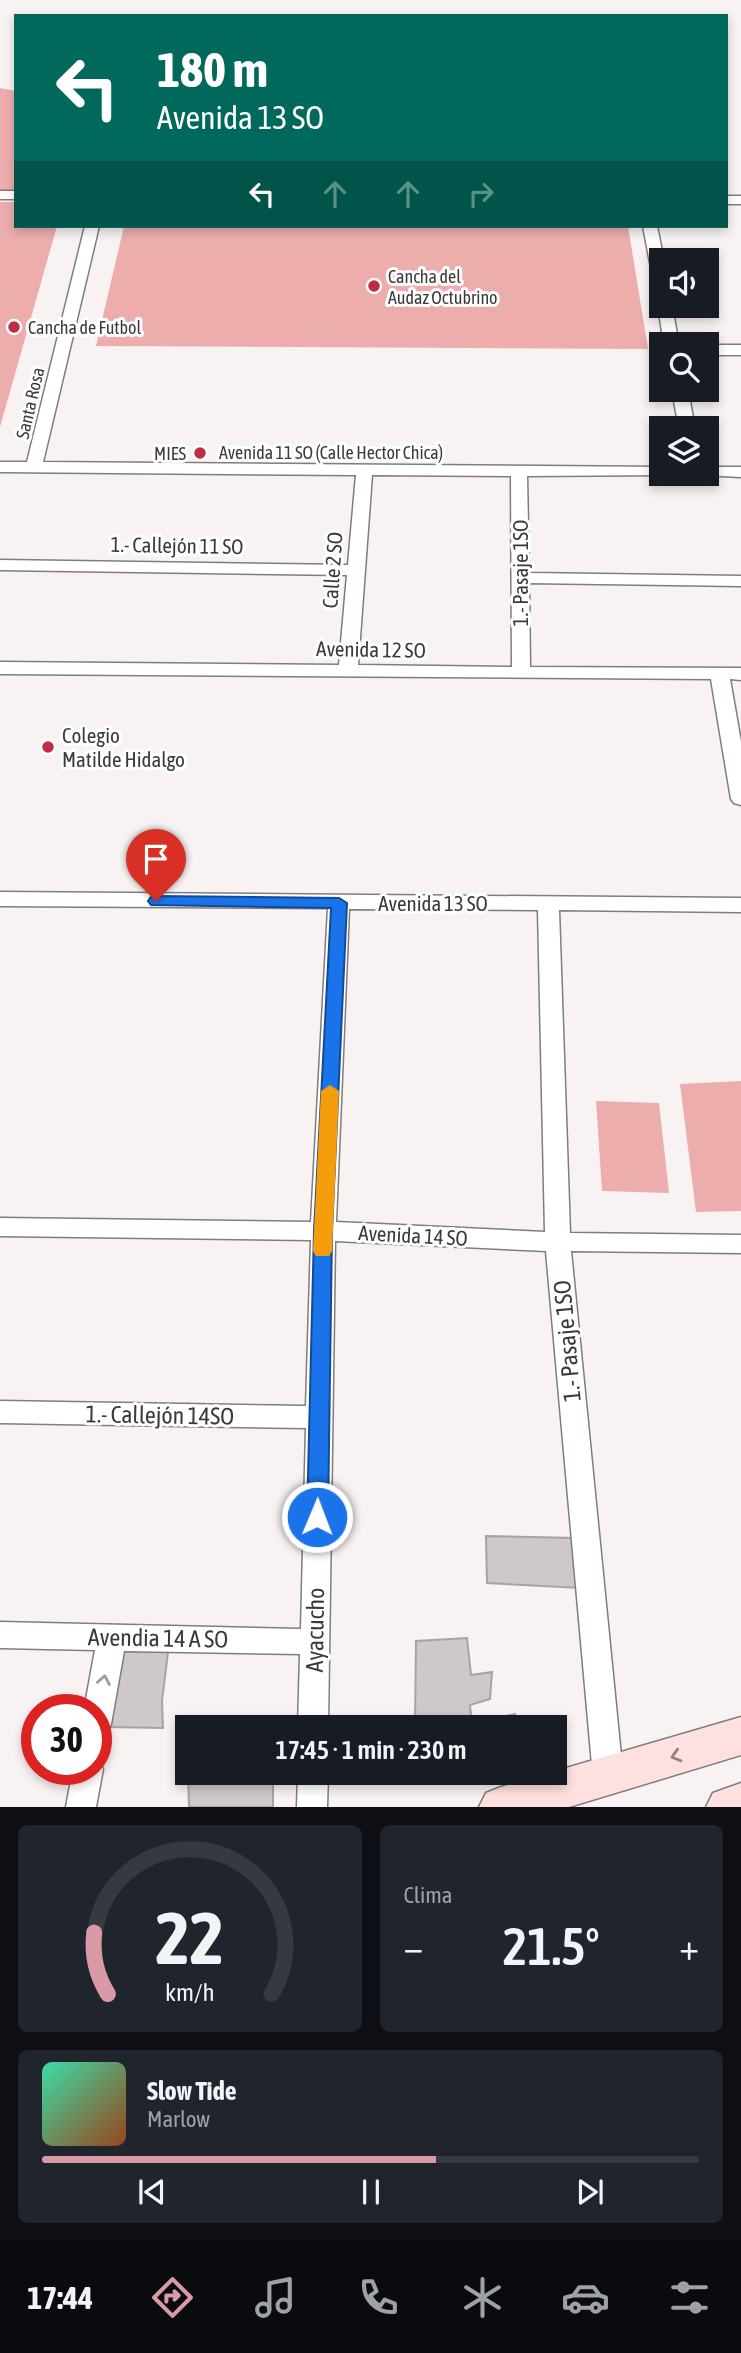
<!DOCTYPE html>
<html lang="es">
<head>
<meta charset="utf-8">
<style>
	:root { --surface:#171b24; --page:#20242c; --text:#f1f3f6; --muted:#9ea1a6; --line:#363941; --accent:#da9aa5 }
	body { margin:0; font-family:"Asap Condensed",sans-serif; background:var(--page); color:var(--text); height:100vh; display:flex; flex-direction:column; font-size:26px; white-space:nowrap }
	* { box-sizing:border-box; margin:0 }
	p { font-size:23px; color:var(--muted) }
	.icon { flex:none; width:38px; height:38px; fill:none; stroke:currentColor; stroke-width:2; stroke-linecap:round; stroke-linejoin:round }
	.map { position:relative; height:1807px; overflow:hidden }
	.drawer { display:flex; flex-direction:column; gap:18px; padding:18px; background:#0d0f14; flex:1 }
	.drawer>* { flex:none }
	.guide { position:absolute; left:14px; top:14px; width:714px; height:214px; border-radius:0px; box-shadow:0 4px 10px #0003; background:#00695c; color:#fff; overflow:hidden }
	.tools { position:absolute; left:649px; top:248px; display:grid; gap:14px }
	.tools a { display:grid; place-items:center; width:70px; height:70px; border-radius:0px; background:var(--surface); box-shadow:0 4px 10px #0003; font-size:35px }
	.speed { position:absolute; left:21px; top:1694px; display:flex; gap:14px; font-size:35px; font-weight:700; text-align:center }
	.speed>* { display:grid; place-content:center; width:91px; height:91px; border-radius:50%; background:var(--surface); box-shadow:0 4px 10px #0003; line-height:1 }
	.speed .limit { border:10px solid #d22; background:#fff; color:#111 }
	.pin { position:absolute; display:grid; place-items:center; width:60px; height:60px; color:#fff; margin:-72px -30px; border-radius:50% 50% 50% 0; rotate:-45deg; box-shadow:0 0 7px #0007 }
	.pin .icon { rotate:45deg }
	.me { position:absolute; width:77px; margin:-38px; rotate:1deg; stroke-linejoin:round; filter:drop-shadow(0 0 5px #0008) }
	.turn { display:flex; align-items:center; gap:24px; height:147px; padding:0 28px; font-size:32px }
	.turn .icon { width:91px; height:91px; stroke-width:2.5 }
	.turn b { display:block; font-size:49px; line-height:60px }
	.lanes { display:flex; align-items:center; height:66px; padding:0 28px; background:#0003; justify-content:center; gap:35px; direction:ltr }
	.lanes .off { opacity:.35 }
	.big { font-size:52px; font-weight:600; line-height:1.1 }
	.drawer .widget { flex:1; display:flex; flex-direction:column; justify-content:center; gap:10px; min-width:0; padding:0 24px; border-radius:10px; background:var(--page) }
	.drawer .dial { align-items:center; gap:0 }
	.dial svg { height:182px; overflow:visible; fill:none; stroke:var(--line); stroke-width:7; stroke-linecap:round; text-anchor:middle }
	.dial text { fill:var(--text); stroke:none }
	.song { display:flex; align-items:center; gap:21px }
	.cover { width:84px; height:84px; border-radius:10px; background:linear-gradient(135deg,hsl(160 70% 55%),hsl(20 70% 35%)) }
	.played { height:7px; border-radius:4px; background:linear-gradient(90deg,var(--accent) 60%,var(--line) 60%) }
	.keys { display:flex; justify-content:space-around; direction:ltr }
	.heat { display:flex; justify-content:space-between; align-items:center; font-size:38px; direction:ltr }
	.drawer .tiles { flex:1; display:grid; gap:18px; grid-template-columns:1fr 1fr }
	.widget:last-child { grid-column:span 2 }
	.trip { position:absolute; left:175px; top:1715px; width:392px; height:70px; border-radius:0px; background:var(--surface); box-shadow:0 4px 10px #0003; font-weight:600; line-height:70px; text-align:center }
	.dock { display:flex; height:112px; justify-content:space-around; align-items:center; background:#090b0e; color:var(--muted) }
	.dock .icon { width:49px; height:49px }
	.dock .on { color:var(--accent) }
	.dock b { font-size:32px; color:var(--text) }
	.map>svg:first-child { display:block }
	.green { fill:#edadad }
	.building { fill:#cec8c8; stroke:#a8a3a2; stroke-width:2 }
	.lines { fill:none; stroke-linecap:round; stroke-linejoin:round }
	.minor-casing { stroke:#827c7c; stroke-width:3 }
	.secondary-casing { stroke:#827c7c; stroke-width:3 }
	.minor { fill:#fff; fill-rule:evenodd }
	.secondary { fill:#fee0e0; fill-rule:evenodd }
	.oneway { stroke:#9e9c9c }
	.oneway2 { stroke:#938484 }
	.route { fill:#1a73e8; stroke:#114b97; stroke-width:2 }
	.slow { fill:#f59e0b }
	.poi-dot { fill:#be2d42; stroke:#fff; stroke-width:2.5 }
	.labels { text-anchor:middle; dominant-baseline:central; stroke-width:6; stroke-linejoin:round; paint-order:stroke }
	.far-poi-label { font-size:18px; fill:#3c3939; stroke:#fff; text-anchor:start }
	.far-street-label { font-size:18px; fill:#3c3939; stroke:#fff }
	.street-label { font-size:21px; fill:#3c3939; stroke:#fff }
	.poi-label { font-size:21px; fill:#3c3939; stroke:#fff; text-anchor:start }
	.near-street-label { font-size:24px; fill:#3c3939; stroke:#fff }
</style>
</head>
<body>
<div class="map">
<svg width="741" height="1807" viewBox="0 0 741 1807">
	<rect width="100%" height="100%" fill="#f8f2f2"/>
	<path class="green" d="M0 88 16 91V191H0Z
		M0 202H16V226H57L0 427Z
		M124 226H628L648 349 96 346Z
		M741 1081V1211L696 1212 680 1084Z
		M596 1101 659 1103 669 1193 602 1191Z"/>
	<path class="building" d="M486 1536 575 1538 580 1588 487 1583Z
		M467 1638 471 1675 492 1672 490 1699 470 1705 472 1723 515 1714 517 1727H415L416 1641Z
		M119 1644H169L162 1701 163 1728 107 1727Z
		M188 1773H273V1807H189Z"/>
	<g class="lines">
		<defs>
			<path id="minor" d="M0 191H16V199H0Z
				M726 196H741V204H726Z
				M85 226H99L43 462 662 467V474L668 475 527 476 529 573 741 576V586L529 583 530 667 741 668V680L730 679 741 742V805L734 803 731 799 711 679 0 674V662L339 665 347 575 0 570V560L348 565 356 475 0 472V462H27ZM372 475 511 476 512 667 358 665Z
				M643 226H657L664 261H662V293L655 289Z
				M662 302V306H672L679 345H664L658 306Z
				M707 345H741V355H707Z
				M672 390H688L695 429H679Z
				M707 467H741V477L701 475 707 474Z
				M0 892 741 898V912L559 910 570 1233 741 1235V1253L571 1251 623 1776 619 1786 608 1790 597 1786 593 1776 546 1251 335 1241 328 1727H298L300 1654 124 1651 111 1724 107 1734 96 1738V1710H84L95 1650 0 1648V1622L301 1629 306 1428 0 1423V1401L306 1406 311 1240 0 1236V1218L311 1222 328 908 0 906ZM349 909 538 910 545 1232 336 1222Z
				M96 1758 103 1769 96 1807H66L73 1769H96Z
				M298 1773H328L327 1807H297Z"/>
			<path id="secondary" d="M741 1717V1755L569 1807H479L486 1793 501 1787Z
				M741 1783V1807H706L713 1793Z"/>
		</defs>
		<use href="#minor" class="minor-casing"/>
		<use href="#secondary" class="secondary-casing"/>
		<use href="#minor" class="minor"/>
		<use href="#secondary" class="secondary"/>
	</g>
	<defs><path id="oneway-chevron" d="M-2-3.5L2.5 0L-2 3.5" fill="none" stroke-width="1.6" stroke-linecap="round" stroke-linejoin="round" transform="scale(1.75)"/></defs>
	<use class="oneway" href="#oneway-chevron" transform="translate(104 1680) rotate(-80)"/>
	<use class="oneway2" href="#oneway-chevron" transform="translate(676 1756) rotate(163)"/>
	<path class="route" d="M156 896 339 898 347 903 332 1231 328 1517 325 1523 317 1526 310 1523 307 1517 314 1231 331 908 151 905 148 901 151 897Z"/>
	<path class="slow" d="M330 1085 339 1091 332 1251 329 1256H316L313 1251 321 1091Z"/>
	<g class="poi-dot">
		<circle cx="374" cy="286" r="7"/>
		<circle cx="14" cy="327" r="7"/>
		<circle cx="200" cy="453" r="7"/>
		<circle cx="48" cy="747" r="7"/>
	</g>
	<g class="labels">
		<g class="far-poi-label">
			<text x="388" y="276">Cancha del<tspan x="388" dy="21">Audaz Octubrino</tspan></text>
			<text x="28" y="327">Cancha de Futbol</text>
			<text x="186" y="453" text-anchor="end">MIES</text>
		</g>
		<g class="far-street-label">
			<text transform="translate(30 403) rotate(-77)">Santa Rosa</text>
			<text x="331" y="452">Avenida 11 SO (Calle Hector Chica)</text>
		</g>
		<g class="street-label">
			<text transform="translate(177 545) rotate(1)">1.- Callejón 11 SO</text>
			<text transform="translate(332 570) rotate(-86)">Calle 2 SO</text>
			<text transform="translate(520 573) rotate(-90)">1.- Pasaje 1SO</text>
			<text transform="translate(371 649) rotate(1)">Avenida 12 SO</text>
			<text x="433" y="903">Avenida 13 SO</text>
			<text transform="translate(413 1235) rotate(3)">Avenida 14 SO</text>
		</g>
		<g class="poi-label">
			<text x="62" y="735">Colegio<tspan x="62" dy="24">Matilde Hidalgo</tspan></text>
		</g>
		<g class="near-street-label">
			<text transform="translate(567 1341) rotate(-95)">1.- Pasaje 1SO</text>
			<text transform="translate(160 1415) rotate(1)">1.- Callejón 14SO</text>
			<text transform="translate(315 1630) rotate(-89)">Ayacucho</text>
			<text transform="translate(158 1638) rotate(1)">Avendia 14 A SO</text>
		</g>
	</g>
</svg>
<div class="tools">
<a><svg class="icon" aria-label="sound" viewBox="0 0 24 24"><path d="M4 9h4l5-4v14l-5-4H4zM17 9q2 3 0 6"/></svg></a>
<a><svg class="icon" aria-label="search" viewBox="0 0 24 24"><circle cx="10" cy="10" r="6"/><path d="M15 15l6 6"/></svg></a>
<a><svg class="icon" aria-label="layers" viewBox="0 0 24 24"><path d="M12 4l9 5-9 5-9-5zM3 14l9 5 9-5"/></svg></a>
</div>
<div class="speed"><div class="limit">30</div></div>
<div class="pin" style="left:156px;top:901px;background:#d93025"><svg class="icon" aria-label="arrive" viewBox="0 0 24 24"><path d="M6 21V4h12l-3 4 3 4H6"/></svg></div>
<svg class="me" style="left:317px;top:1517px" viewBox="-20 -20 40 40"><circle r="17" fill="#1a73e8" stroke="#fff" stroke-width="3"/><path d="M0-11L8 9 0 5-8 9z" fill="#fff"/></svg>
<div class="trip">17:45 · 1 min · 230 m</div>
<div class="guide">
<div class="turn"><svg class="icon" aria-label="left" viewBox="0 0 24 24"><path d="M17 20v-9H6M10 6l-5 5 5 5"/></svg><div><b>180 m</b>Avenida 13 SO</div></div>
<div class="lanes"><svg class="icon" aria-label="left" viewBox="0 0 24 24"><path d="M17 20v-9H6M10 6l-5 5 5 5"/></svg><svg class="icon off" aria-label="ahead" viewBox="0 0 24 24"><path d="M12 20V5M6 11l6-6 6 6"/></svg><svg class="icon off" aria-label="ahead" viewBox="0 0 24 24"><path d="M12 20V5M6 11l6-6 6 6"/></svg><svg class="icon off" aria-label="right" viewBox="0 0 24 24"><path d="M7 20v-9h11M14 6l5 5-5 5"/></svg></div>
</div>
</div>
<section class="drawer">
<div class="tiles">
<div class="widget dial"><svg viewBox="0 0 100 80">
<path d="M14 69A42 42 0 1 1 86 69"/>
<path d="M14 69A42 42 0 0 1 8 42" stroke="#da9aa5"/>
<text x="50" y="56" font-size="32" font-weight="700">22</text>
<text x="50" y="72" font-size="11">km/h</text>
</svg></div>
<div class="widget"><p>Clima</p>
<div class="heat"><a>−</a><b class="big">21.5°</b><a>+</a></div>
</div>
<div class="widget">
<div class="song"><i class="cover"></i><div><b>Slow Tide</b><p>Marlow</p></div></div>
<div class="played"></div>
<div class="keys"><svg class="icon" aria-label="previous" viewBox="0 0 24 24"><path d="M18 5L8 12l10 7zM5 5v14"/></svg><svg class="icon" aria-label="pause" viewBox="0 0 24 24"><path d="M8 5v14M16 5v14"/></svg><svg class="icon" aria-label="next" viewBox="0 0 24 24"><path d="M6 5l10 7-10 7zM19 5v14"/></svg></div>
</div>
</div>
</section>
<nav class="dock">
<b>17:44</b>
<svg class="icon on" aria-label="directions" viewBox="0 0 24 24"><path d="M12 3l9 9-9 9-9-9zM9 14v-3h6M13 9l2 2-2 2"/></svg>
<svg class="icon" aria-label="music" viewBox="0 0 24 24"><path d="M9 18V5l10-2v13"/><circle cx="6" cy="18" r="3"/><circle cx="16" cy="16" r="3"/></svg>
<svg class="icon" aria-label="phone" viewBox="0 0 24 24"><path d="M5 4h4l2 5-3 2q2 4 5 5l2-3 5 2v4C11 20 4 13 5 4z"/></svg>
<svg class="icon" aria-label="climate" viewBox="0 0 24 24"><path d="M12 3v18M4 7l16 10M4 17L20 7"/></svg>
<svg class="icon" aria-label="car" viewBox="0 0 24 24"><path d="M5 17H2v-5l4-1 3-4h7l3 4 3 1v5h-3M9 17h6M6 11h13"/><circle cx="7" cy="17" r="2"/><circle cx="17" cy="17" r="2"/></svg>
<svg class="icon" aria-label="filters" viewBox="0 0 24 24"><path d="M4 7h16M4 17h16"/><circle cx="9" cy="7" r="2"/><circle cx="15" cy="17" r="2"/></svg>
</nav>
</body>
</html>
